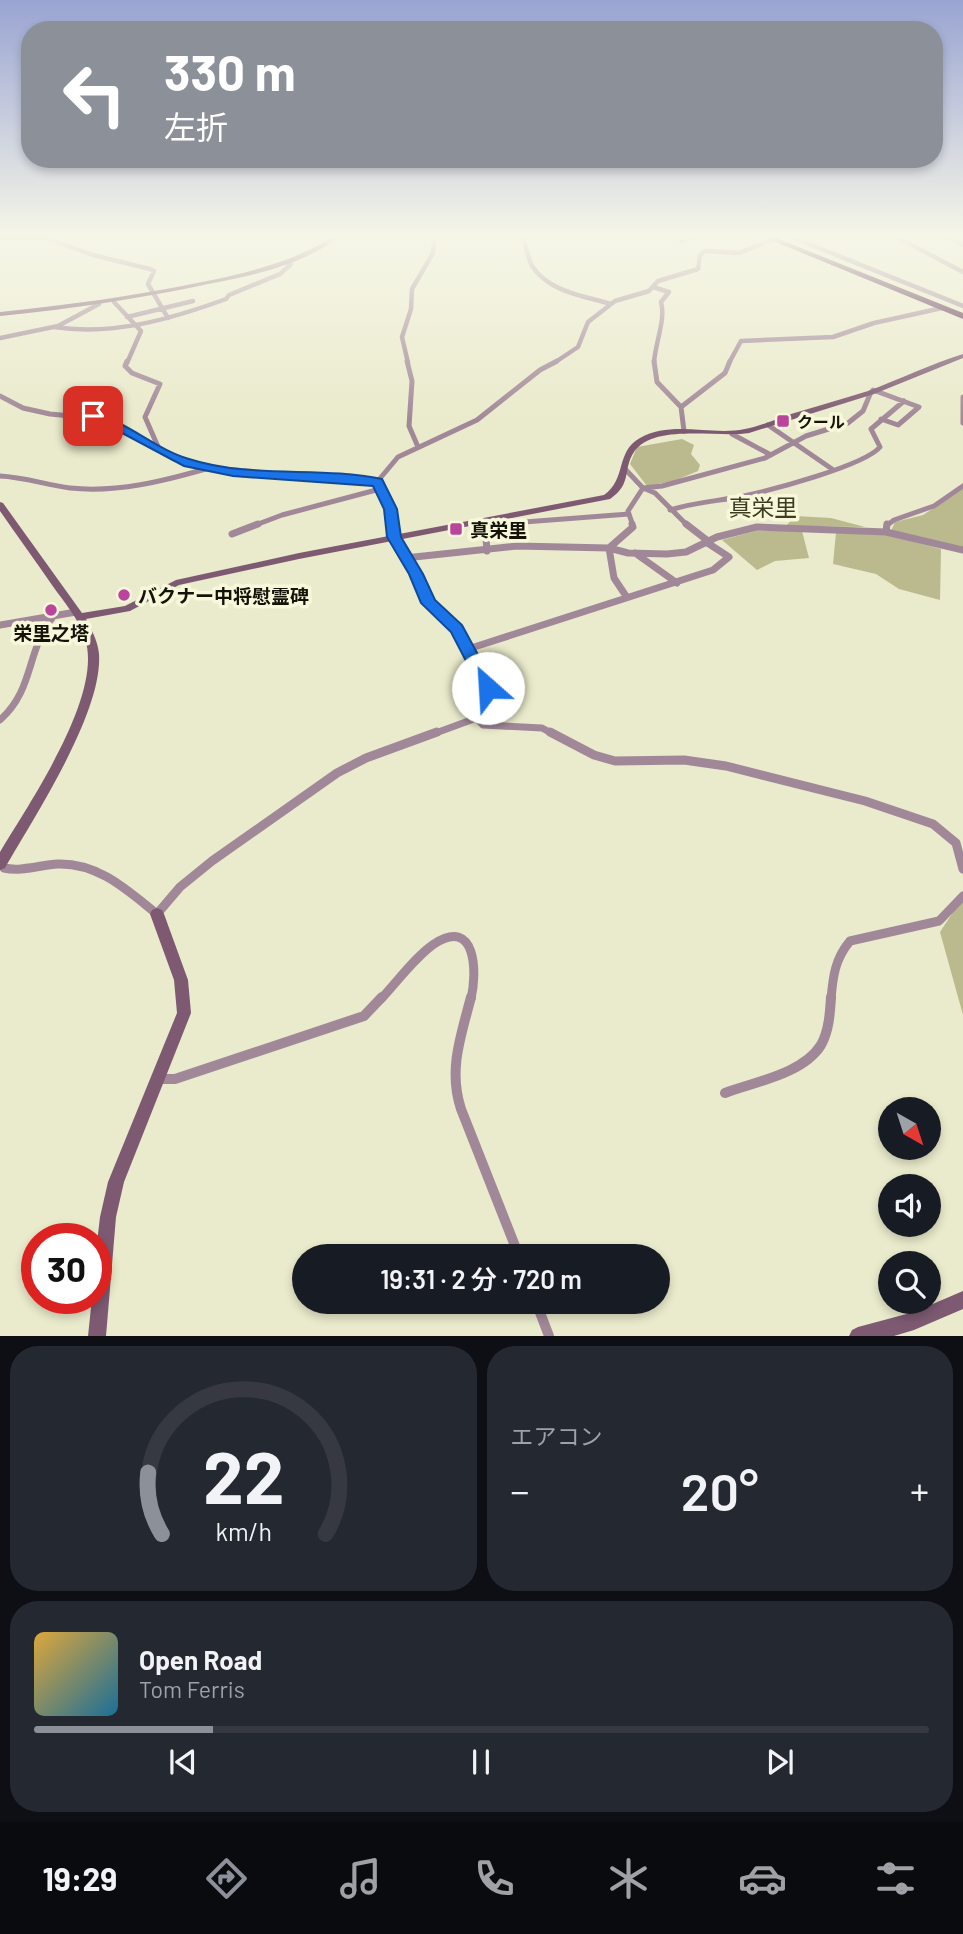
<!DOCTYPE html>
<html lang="ja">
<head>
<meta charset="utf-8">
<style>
	:root { --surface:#171b24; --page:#242831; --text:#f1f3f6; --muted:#9ea1a6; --line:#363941; --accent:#8c9099 }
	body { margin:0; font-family:Barlow,"Noto Sans JP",sans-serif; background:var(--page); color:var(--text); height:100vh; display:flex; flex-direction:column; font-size:26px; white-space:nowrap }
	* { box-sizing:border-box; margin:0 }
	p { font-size:23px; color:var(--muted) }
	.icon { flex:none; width:38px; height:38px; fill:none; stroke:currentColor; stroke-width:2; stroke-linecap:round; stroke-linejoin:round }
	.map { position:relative; height:1336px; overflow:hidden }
	.sheet { display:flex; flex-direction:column; gap:10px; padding:10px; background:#0d0f14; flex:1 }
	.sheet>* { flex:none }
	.hud { position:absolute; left:21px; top:21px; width:922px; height:147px; border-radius:28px; box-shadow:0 4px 10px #0003; background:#8c9099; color:#fff; overflow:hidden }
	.needle { width:46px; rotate:141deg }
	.buttons { position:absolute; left:878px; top:1097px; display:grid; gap:14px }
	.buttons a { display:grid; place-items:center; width:63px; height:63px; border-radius:50%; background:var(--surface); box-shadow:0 4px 10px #0003; font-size:35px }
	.speed { position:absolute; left:21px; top:1223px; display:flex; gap:14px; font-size:35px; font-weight:700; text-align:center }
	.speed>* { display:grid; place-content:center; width:91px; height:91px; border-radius:50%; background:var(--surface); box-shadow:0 4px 10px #0003; line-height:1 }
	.speed .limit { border:10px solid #d22; background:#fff; color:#111 }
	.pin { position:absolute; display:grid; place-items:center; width:60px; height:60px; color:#fff; margin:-30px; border-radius:14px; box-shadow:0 4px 10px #0006 }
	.me { position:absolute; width:77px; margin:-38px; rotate:334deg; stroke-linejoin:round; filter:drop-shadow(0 0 5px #0008) }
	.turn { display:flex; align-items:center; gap:24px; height:147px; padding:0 28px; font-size:32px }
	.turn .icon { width:91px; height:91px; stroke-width:2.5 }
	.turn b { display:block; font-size:49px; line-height:60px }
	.big { font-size:52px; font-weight:600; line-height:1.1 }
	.sheet .tile { flex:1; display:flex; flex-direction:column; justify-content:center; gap:10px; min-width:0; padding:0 24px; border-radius:28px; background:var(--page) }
	.sheet .dial { align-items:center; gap:0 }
	.dial svg { height:182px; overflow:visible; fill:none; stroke:var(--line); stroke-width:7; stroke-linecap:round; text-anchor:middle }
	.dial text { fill:var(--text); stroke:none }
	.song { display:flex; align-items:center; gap:21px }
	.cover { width:84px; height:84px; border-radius:10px; background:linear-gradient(135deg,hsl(40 70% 55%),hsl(200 70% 35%)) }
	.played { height:7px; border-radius:4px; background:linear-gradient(90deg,var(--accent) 20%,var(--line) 20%) }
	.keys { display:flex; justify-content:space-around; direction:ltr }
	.heat { display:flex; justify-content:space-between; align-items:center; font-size:38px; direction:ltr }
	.sheet .tiles { flex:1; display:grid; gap:10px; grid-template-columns:1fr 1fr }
	.tile:last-child { grid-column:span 2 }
	.trip { position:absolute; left:292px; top:1244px; width:378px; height:70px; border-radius:35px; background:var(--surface); box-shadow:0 4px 10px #0003; font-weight:600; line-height:70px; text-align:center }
	.tab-bar { display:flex; height:112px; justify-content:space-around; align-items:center; background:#090b0e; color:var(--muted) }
	.tab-bar .icon { width:49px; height:49px }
	.tab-bar .on { color:var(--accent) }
	.tab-bar b { font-size:32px; color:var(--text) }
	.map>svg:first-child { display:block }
	.green { fill:#baba8e }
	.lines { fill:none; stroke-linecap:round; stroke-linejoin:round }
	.street-far4 { stroke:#a18898; stroke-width:4.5 }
	.street-far3 { stroke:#a18898; stroke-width:5 }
	.street-far2 { stroke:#a18898; stroke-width:7 }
	.street-far1 { stroke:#a18898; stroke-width:9 }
	.street { stroke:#a18898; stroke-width:10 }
	.secondary { fill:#7d5a72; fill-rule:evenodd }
	.highway { fill:#4d1e40; fill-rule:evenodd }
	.route { fill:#1a73e8; stroke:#114b97; stroke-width:2 }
	.poi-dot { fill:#bb459c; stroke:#f7f8d9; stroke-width:2.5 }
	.labels { text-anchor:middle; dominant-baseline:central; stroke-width:7; stroke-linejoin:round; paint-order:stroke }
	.far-poi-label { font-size:16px; font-weight:bold; fill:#131309; stroke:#f7f8d9; text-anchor:start }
	.poi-label { font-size:19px; font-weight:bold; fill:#131309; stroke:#f7f8d9; text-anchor:start }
	.quarter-label { font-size:23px; fill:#3c3c23; stroke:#f7f8d9 }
</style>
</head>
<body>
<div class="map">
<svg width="963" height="1336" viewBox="0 0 963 1336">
	<rect width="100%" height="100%" fill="#eaeacc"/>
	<path class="green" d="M682 439 694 445 691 454 700 465 698 471 674 481 647 486 630 464 637 447Z
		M963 489V548L891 531 895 522 923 515Z
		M795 516 831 518 865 527 786 526Z
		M756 531H802L809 558 775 561 757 570 722 540Z
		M836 533 889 535 941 549 940 600 899 589 876 574 833 564Z
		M963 897V1015L940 932Z"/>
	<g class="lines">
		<path class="street-far4" d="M521 234C526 244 527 256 532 266 549 292 584 296 611 304
			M784 234 963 306
			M891 234 963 272
			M942 234 963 245
			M0 238H46L93 255 150 269 154 271 148 284 168 318
			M47 238 67 234
			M653 287 669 292 661 302C666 320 655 343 654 363
			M114 302 141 331 127 363
			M127 317 193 301
			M54 327C113 336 171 319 226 299L229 295 280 274 291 264 288 263
			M0 338 58 326 99 304
			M408 363 402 337 411 309 412 289 433 253 435 234
			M554 363 578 347 588 322 615 301 649 291 658 281 698 269 700 255 705 251 739 253 779 237
			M729 363 741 341 833 337 874 323 942 308"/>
		<path class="street-far3" d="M127 361 125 366 132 373 160 384 145 417 159 449
			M407 361 412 381 409 426 418 447
			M654 361 657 382 681 407 684 431
			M873 390 919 407 898 425 881 419
			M0 396 23 408 50 414 103 419 174 459 210 468 377 482
			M963 397V423
			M681 407 725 373 730 361
			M768 425 832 469
			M732 434 771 455
			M626 470 643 488 655 493 688 526
			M0 476C24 477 46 485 70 488 117 493 164 481 209 468
			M377 482 398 457 477 420 540 370 557 361
			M377 482 388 501 392 526
			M643 488 662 486 765 458 806 436 848 423 863 411 871 392
			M670 510C695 502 719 501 744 496 771 490 864 466 880 447L871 429 904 401
			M481 522 485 525 629 514
			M253 526 282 515 380 489
			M633 526 628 511 643 488
			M886 526 894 520 934 506 963 486"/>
		<path class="street-far2" d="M392 524 394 537 416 574 429 603 457 629 480 671 490 700 482 716 433 734
			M484 524H496
			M686 524 708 541
			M485 525 487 551
			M886 532 887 524
			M232 534 258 524
			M609 548 633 527 632 524
			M609 548 614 578 626 596
			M635 553 677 583
			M405 558 517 546 609 548 628 553 667 554 686 552 717 537 757 527 886 532 963 550
			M0 625 76 612
			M468 649 713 570 729 557 706 542
			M477 719 483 725 542 728 553 734
			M0 720C34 690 26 652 52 618"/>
		<path class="street-far1" d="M550 732 594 755 615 761 684 760 726 766 865 801 933 824 956 843 963 869
			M0 862 4 868C21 872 40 865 58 864 99 863 127 890 157 914L180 887 212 861 337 773 366 758 437 732
			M381 999C397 982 415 957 434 944 477 916 477 974 471 999
			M831 999C833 976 835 959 850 941L939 921 963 896"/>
		<path class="street" d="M471 997C461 1036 448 1070 461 1109L519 1256
			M158 1079H175L364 1016 382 997
			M725 1093C754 1082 803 1074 821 1045 829 1031 830 1013 831 997
			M536 1302 549 1336"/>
		<path class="secondary" d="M337 234H343C305 265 254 275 208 284 139 299 70 309 0 316V312C68 305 135 296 202 282 250 272 295 262 337 234Z
			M698 234H705L682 243 677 242Z
			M963 354V358L874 394 749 433C718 438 653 423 634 452 622 470 633 483 610 499L299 559 179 585 130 611 86 619C92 630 98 642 99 654 103 713 34 817 5 868L0 870V852C28 805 104 695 85 639 79 619 64 602 52 585 35 560 17 536 0 511V502L3 503 82 613 125 606 176 580 299 553 604 495C627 479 615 452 640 438 672 420 711 436 745 429 761 426 776 419 791 414 817 406 843 399 868 391 900 379 931 364 963 354Z
			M157 908 162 910 164 914 188 980 191 1013 124 1182 116 1217 106 1336H88L92 1298H96V1251L100 1217 108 1182 177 1013 174 980 150 914 152 910Z
			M963 1291V1309L914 1330 894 1336H849L852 1330 858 1327 914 1312Z"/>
		<path class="highway" d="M756 234H766L963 313V319Z"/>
	</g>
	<linearGradient id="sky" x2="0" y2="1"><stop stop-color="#99a4d2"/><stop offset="0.56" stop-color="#f6f6e8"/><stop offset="1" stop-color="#f6f6e8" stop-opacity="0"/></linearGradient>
	<rect width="963" height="421" fill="url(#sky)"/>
	<path class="route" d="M93 413C128 422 155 449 189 459 251 479 320 466 382 479L397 509 401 537 423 574 435 600 462 625 496 688 493 692H482L451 632 421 603 409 574 387 537 384 509 373 486 233 476 184 466 109 426 89 418V414Z"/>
	<g class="poi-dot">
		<rect x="776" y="414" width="14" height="14" rx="3.5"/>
		<rect x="449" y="522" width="14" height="14" rx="3.5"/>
		<circle cx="124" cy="595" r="7"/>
		<circle cx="51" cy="610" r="7"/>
	</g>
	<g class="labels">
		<g class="far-poi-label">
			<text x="797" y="421">クール</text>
		</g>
		<g class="poi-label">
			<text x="470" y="529">真栄里</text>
			<text x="138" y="595">バクナー中将慰霊碑</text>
			<text x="51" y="632" text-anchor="middle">栄里之塔</text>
		</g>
		<g class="quarter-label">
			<text x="763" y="507">真栄里</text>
		</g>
	</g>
</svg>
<div class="buttons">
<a><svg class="needle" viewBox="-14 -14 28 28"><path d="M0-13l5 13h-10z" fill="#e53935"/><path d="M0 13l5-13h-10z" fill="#9ea1a6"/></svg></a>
<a><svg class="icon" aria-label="sound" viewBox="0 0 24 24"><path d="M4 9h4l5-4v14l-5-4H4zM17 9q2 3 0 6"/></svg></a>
<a><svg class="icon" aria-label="search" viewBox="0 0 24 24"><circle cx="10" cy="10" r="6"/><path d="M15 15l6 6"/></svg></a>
</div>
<div class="speed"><div class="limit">30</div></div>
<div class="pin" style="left:93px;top:416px;background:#d93025"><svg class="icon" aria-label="arrive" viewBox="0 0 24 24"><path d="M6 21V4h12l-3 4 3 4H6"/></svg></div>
<svg class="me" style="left:488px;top:688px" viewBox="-20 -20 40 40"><circle r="19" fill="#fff"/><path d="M0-13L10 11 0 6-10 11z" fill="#1a73e8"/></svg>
<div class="trip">19:31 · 2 分 · 720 m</div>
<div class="hud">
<div class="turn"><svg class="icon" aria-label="left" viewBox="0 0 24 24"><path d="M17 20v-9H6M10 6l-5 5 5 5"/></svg><div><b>330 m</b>左折</div></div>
</div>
</div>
<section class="sheet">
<div class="tiles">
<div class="tile dial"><svg viewBox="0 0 100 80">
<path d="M14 69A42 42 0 1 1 86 69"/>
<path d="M14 69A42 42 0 0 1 8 42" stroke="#8c9099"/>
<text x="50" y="56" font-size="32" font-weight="700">22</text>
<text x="50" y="72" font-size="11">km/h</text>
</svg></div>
<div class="tile"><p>エアコン</p>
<div class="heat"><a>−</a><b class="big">20°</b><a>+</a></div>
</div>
<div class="tile">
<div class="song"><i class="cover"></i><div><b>Open Road</b><p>Tom Ferris</p></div></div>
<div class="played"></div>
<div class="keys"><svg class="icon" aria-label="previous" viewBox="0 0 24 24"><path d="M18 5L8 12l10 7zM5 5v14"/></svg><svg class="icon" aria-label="pause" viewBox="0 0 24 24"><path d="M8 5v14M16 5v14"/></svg><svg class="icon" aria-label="next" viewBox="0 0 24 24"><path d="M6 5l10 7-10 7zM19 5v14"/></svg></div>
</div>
</div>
</section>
<nav class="tab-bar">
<b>19:29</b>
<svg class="icon on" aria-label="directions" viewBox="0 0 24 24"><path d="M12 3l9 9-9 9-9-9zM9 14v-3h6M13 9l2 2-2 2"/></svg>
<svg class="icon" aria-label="music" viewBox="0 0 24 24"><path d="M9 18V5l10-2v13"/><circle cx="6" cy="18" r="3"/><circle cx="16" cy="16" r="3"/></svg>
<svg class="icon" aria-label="phone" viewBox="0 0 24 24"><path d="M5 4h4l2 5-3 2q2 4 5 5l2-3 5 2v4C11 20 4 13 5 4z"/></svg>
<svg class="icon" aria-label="climate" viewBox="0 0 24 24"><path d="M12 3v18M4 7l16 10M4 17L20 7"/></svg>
<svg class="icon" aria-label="car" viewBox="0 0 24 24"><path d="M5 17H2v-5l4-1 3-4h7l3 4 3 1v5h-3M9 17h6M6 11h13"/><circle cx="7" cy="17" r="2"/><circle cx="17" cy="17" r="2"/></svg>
<svg class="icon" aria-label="filters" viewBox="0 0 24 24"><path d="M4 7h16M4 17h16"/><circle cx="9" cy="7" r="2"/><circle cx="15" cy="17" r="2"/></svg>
</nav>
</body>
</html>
